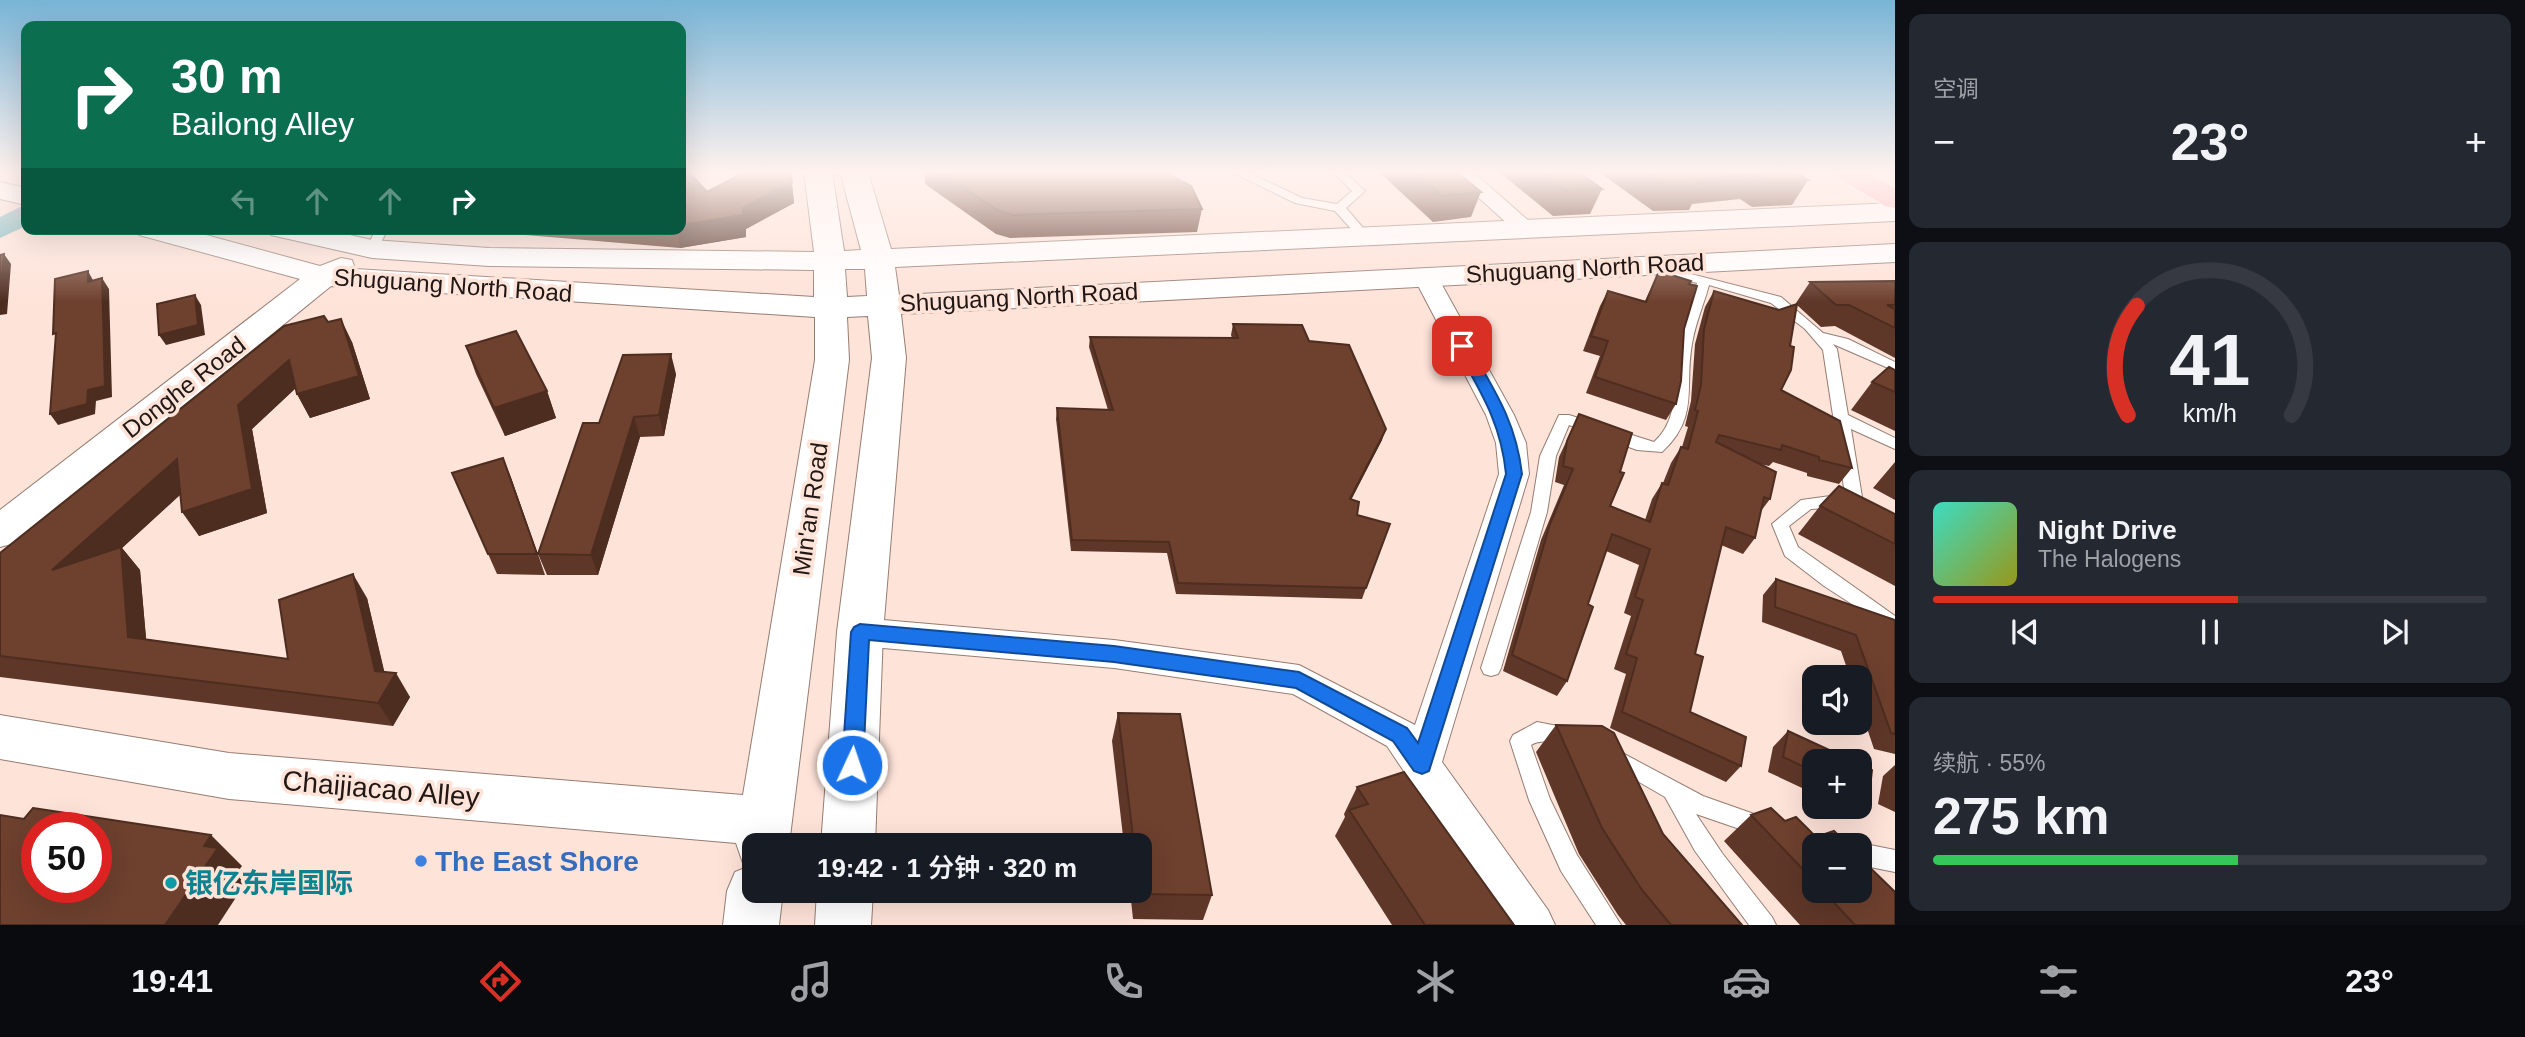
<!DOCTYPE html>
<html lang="zh">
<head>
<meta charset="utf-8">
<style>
	:root { --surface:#171b24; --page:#242831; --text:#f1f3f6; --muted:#9ea1a6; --line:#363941; --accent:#d93025 }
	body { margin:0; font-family:Arial,"Noto Sans SC",sans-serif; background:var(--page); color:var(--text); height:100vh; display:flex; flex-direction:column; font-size:26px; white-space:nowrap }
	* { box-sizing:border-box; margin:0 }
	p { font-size:23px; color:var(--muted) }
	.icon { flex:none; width:38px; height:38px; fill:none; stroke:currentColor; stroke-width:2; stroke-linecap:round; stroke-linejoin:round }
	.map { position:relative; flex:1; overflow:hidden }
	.drawer { display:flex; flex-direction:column; gap:14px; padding:14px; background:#0d0f14; width:630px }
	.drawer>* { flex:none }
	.hud { position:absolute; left:21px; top:21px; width:665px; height:214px; border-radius:14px; box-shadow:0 7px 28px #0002; background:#0b6e4f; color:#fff; overflow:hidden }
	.fabs { position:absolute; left:1802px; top:665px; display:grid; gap:14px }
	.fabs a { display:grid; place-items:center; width:70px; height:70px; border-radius:14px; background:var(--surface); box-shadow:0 7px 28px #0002; font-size:35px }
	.speed { position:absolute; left:21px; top:812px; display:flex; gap:14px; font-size:35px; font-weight:700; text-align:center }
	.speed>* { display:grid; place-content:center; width:91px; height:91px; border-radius:50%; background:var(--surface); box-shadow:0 7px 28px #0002; line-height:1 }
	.speed .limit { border:10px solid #d22; background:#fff; color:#111 }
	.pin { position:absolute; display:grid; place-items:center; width:60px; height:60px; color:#fff; margin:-30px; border-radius:14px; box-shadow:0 4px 10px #0006 }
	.me { position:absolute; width:77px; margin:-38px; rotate:3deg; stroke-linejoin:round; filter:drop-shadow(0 0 5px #0008) }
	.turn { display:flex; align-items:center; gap:24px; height:147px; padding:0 35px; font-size:32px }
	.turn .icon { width:91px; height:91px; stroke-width:2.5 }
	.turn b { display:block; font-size:49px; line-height:60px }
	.lanes { display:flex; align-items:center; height:66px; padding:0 35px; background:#0003; justify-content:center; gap:35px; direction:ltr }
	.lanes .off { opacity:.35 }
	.big { font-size:52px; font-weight:600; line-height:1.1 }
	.drawer .tile { flex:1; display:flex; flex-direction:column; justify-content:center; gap:10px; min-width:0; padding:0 24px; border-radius:14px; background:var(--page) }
	.drawer .dial { align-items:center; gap:0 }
	.dial svg { height:182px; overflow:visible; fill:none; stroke:var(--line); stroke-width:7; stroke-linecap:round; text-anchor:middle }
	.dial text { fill:var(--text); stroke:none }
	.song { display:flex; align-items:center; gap:21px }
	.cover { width:84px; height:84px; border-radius:10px; background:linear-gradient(135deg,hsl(170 70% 55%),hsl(60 70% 35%)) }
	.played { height:7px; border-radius:4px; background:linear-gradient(90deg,var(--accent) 55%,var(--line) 55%) }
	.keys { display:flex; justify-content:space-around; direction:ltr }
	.heat { display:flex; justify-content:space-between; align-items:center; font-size:38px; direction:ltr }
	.charge { height:10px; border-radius:5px; background:linear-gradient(90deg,#34c759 55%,var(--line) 0) }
	.trip { position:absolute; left:742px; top:833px; width:410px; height:70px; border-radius:14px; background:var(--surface); box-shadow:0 7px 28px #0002; font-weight:600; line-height:70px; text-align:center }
	.tab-bar { display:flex; height:112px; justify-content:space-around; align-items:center; background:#090b0e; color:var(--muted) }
	.tab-bar .icon { width:49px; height:49px }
	.tab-bar .current { color:var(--accent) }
	.tab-bar b { font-size:32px; color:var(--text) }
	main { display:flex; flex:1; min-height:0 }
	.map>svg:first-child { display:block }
	.water { fill:#70b4bb }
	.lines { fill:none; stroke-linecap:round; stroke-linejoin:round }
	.lane-casing { stroke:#957d73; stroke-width:2 }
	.street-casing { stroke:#957d73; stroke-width:2 }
	.secondary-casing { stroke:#957d73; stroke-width:2 }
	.primary-casing { stroke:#fff; stroke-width:2 }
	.lane { fill:#fff; fill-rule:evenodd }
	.street { fill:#fff; fill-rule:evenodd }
	.secondary { fill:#fff; fill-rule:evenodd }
	.primary { fill:#feafb9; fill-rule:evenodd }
	.wall { fill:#5f3728 }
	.shaded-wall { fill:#4d2d20 }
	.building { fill:#6e402e; stroke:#4d2d20; stroke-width:2; fill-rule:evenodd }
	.route { fill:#1a73e8; stroke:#114b97; stroke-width:2 }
	.shop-dot { fill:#3f7fe0; stroke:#fee3d9; stroke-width:2.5 }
	.culture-dot { fill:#0f9aa8; stroke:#fee3d9; stroke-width:2.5 }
	.labels { text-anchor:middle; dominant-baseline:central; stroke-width:7; stroke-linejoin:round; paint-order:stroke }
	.street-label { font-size:24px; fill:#211714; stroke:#fee3d9 }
	.near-street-label { font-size:28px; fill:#211714; stroke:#fee3d9 }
	.near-shop-label { font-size:28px; font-weight:bold; fill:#366cbe; stroke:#fee3d9; text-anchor:start }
	.near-culture-label { font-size:28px; font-weight:bold; fill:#0d838f; stroke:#fee3d9; text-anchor:start }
</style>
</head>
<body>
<main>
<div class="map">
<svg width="1895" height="925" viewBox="0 0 1895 925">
	<rect width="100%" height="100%" fill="#fee3d9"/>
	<path class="water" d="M26 204V226L0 238V217Z"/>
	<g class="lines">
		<defs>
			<path id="lane" d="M1232 172H1247L1302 198 1337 204 1352 191 1333 172H1345L1365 191 1346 208 1371 237 1369 240H1361L1335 211 1295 203Z
				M376 229H388L376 252H368L366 249Z
				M1656 265 1781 297 1823 333 1848 339 1895 362V371L1833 344 1837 349 1848 415 1895 438V449L1851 429 1862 497 1860 501 1842 507 1811 509 1789 526 1798 547 1895 616V632L1824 586 1785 556 1772 524 1801 500 1845 494 1823 350 1805 329 1771 303 1709 285C1704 304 1695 324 1692 344 1684 387 1700 417 1662 452L1637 450 1569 425 1556 456 1547 512 1501 668 1498 674 1491 676 1484 674 1481 668 1531 512 1540 456 1559 415H1569L1654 442C1682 417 1672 379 1678 345 1681 324 1691 303 1697 283L1652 272 1650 269Z
				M1537 722 1578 730 1581 736 1578 742C1562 748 1546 736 1531 745L1550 799 1577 855 1621 925H1596L1561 871 1529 800 1510 741 1513 735Z
				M1613 748 1703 796 1771 820 1774 827 1771 834 1763 837 1696 814 1722 853 1772 917 1776 925H1749L1695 851 1665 797 1606 763 1603 757 1606 751Z
				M1860 843 1895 850V872L1860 865V845H1856Z"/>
			<path id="street" d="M1450 172H1473L1538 229 1535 234H1519Z
				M1425 269 1434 271 1437 276 1514 415 1526 443 1529 474 1442 762 1548 910 1555 925H1507L1387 746 1293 694 1114 668 860 646 848 642 843 632 848 622 860 618 1114 640 1299 665 1415 725 1499 474 1496 443 1486 415 1413 276 1416 271Z"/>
			<path id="secondary" d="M804 172H832L844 251 861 250 840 172H868L891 249 1895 203V221L895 267 899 295 1895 244V262L901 314 906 358 883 632 875 845H821L837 632 872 358 868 316 847 317 849 360 789 845H754V891H783L779 925H723L727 891 735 872 750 866 743 863 736 843 229 799 0 759V715L229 753 743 795 815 360V317L331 286 15 543 0 547V510L300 279 139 235 135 229H184L320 266 341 258 352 260 355 269 814 297V270L489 266 372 258 271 235 267 229H323L372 240 489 248 814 252ZM845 269H865L867 296 847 297Z
				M0 182 26 188V205L0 199Z
				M817 891H873L871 925H815Z"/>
			<path id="primary" d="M1834 172H1867L1895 188V208L1885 206 1838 178Z"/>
		</defs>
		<use href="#lane" class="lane-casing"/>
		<use href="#street" class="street-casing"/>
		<use href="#secondary" class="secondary-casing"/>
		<use href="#primary" class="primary-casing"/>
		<use href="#lane" class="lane"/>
		<use href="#street" class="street"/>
		<use href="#secondary" class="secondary"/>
		<use href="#primary" class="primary"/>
	</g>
	<path class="wall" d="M681 172 707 192 742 174V172H790L794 203 746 229V237L680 248 453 229H681Z
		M925 172H1165L1202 209 1197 232 1010 238 996 234 925 184Z
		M1379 172H1457L1481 192 1471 217 1433 222Z
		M1499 172H1579L1602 189 1590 214 1553 216Z
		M1599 172H1795L1808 180 1792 205 1752 207 1740 199 1692 204 1689 210 1653 211Z
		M1659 271 1689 284 1676 404 1666 420 1586 393 1600 356 1583 351 1600 306 1608 291 1645 301Z
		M1895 281V358L1835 326 1821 327 1797 305 1781 390 1852 468 1839 484 1807 476V473L1773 462 1769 466 1760 464 1770 499 1761 511 1755 538 1743 554 1721 545 1695 654 1690 712 1741 766 1726 782 1610 728 1626 674 1614 669 1631 616 1624 613 1639 565 1606 551 1588 604 1567 681 1557 696 1503 671 1541 540 1564 485 1555 482 1559 457 1579 414 1610 506 1645 520 1652 499 1662 483H1663L1671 463 1681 447H1682L1688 427 1685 426 1691 401 1695 344 1705 307 1714 291 1779 310 1797 304 1796 303 1810 282Z
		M328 322 352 342 370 399 310 418 297 394 296 388 252 429 267 513 199 536 181 494 122 548 140 570 146 639 288 659 367 598 384 672 410 697 393 726 0 677V553Z
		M1233 324 1309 341 1382 440 1351 499 1357 515 1366 588 1362 599 1176 594 1167 553 1071 551 1056 419 1057 408 1108 410 1089 347 1090 337 1232 338 1231 335Z
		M466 346 547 391 556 418 505 436 476 374Z
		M1895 370V431L1851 410 1872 382Z
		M676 374 664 436 640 437 598 575H547L538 554 599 423Z
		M503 458 511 478 545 575 497 574 452 473Z
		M1895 462V500L1873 488Z
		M1820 506 1895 514V586L1798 534Z
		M1776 579 1895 620V754L1874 749 1860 707V677H1850L1841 651 1762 622 1763 595Z
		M1118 713 1212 895 1203 920 1133 919 1130 891H1139V845H1124L1112 741Z
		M1556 725 1663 834 1742 925H1626L1618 915 1579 854 1536 752Z
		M1788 731 1815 761V794L1768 772 1773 747Z
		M1860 764 1869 797 1860 805Z
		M1895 765V812L1878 804 1883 776Z
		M1357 787 1514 925H1392L1335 836 1345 817 1344 814Z
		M1841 807H1858L1852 812Z
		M1751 815 1785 821 1815 845V891H1860L1895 925H1800L1724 841Z"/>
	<path class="shaded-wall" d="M792 182 794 203 746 229V237L680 248 677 229H681V225L743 208Z
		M4 254 11 264 7 314 0 315V292Z
		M88 271 94 282H88Z
		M102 278 109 289 112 397 96 401 95 414 58 425 50 414 88 390Z
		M195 295 201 305 205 335 166 345 159 335Z
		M341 319 352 342 370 399 310 418 297 394Z
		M671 354 676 374 664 436 659 415Z
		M289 360 301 383 252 429 267 513 199 536 182 512 238 405Z
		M547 391 556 418 505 436 494 408Z
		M634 417 640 437 598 575 591 555Z
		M1386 429 1382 440 1346 510 1350 499Z
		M503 458 511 478 545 575 537 554Z
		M177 459 193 483 122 548 140 570 148 660 52 570Z
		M353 574 367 598 388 687 396 673 410 697 393 726 378 703 375 671Z
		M211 835 242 866 239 870 248 879 218 925H165L204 846Z"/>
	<path class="building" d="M681 172H689L707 192 743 173V172H790L792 182 743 208V215L681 225V203H684L681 200Z
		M940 172H1165L1191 186 1202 209 1012 215 997 210Z
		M1415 172H1457L1481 192 1442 196Z
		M1541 172H1579L1602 189 1565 190Z
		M1646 172H1795L1808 180 1767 181 1754 174 1696 180 1703 184 1666 186Z
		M4 254 0 292V255Z
		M88 271V282L102 278 105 386 88 390 87 404 50 414 56 333 53 334 55 279Z
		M1659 271 1691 281 1689 284 1697 286 1684 329 1681 381 1676 404 1595 377 1608 341 1591 336 1608 291 1646 302Z
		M1895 281V305H1887L1895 309V328L1849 305H1836L1810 282Z
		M1714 291 1779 310 1797 304 1790 346 1794 347 1791 370 1781 390 1840 421 1852 468 1819 460V457L1782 445 1781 450 1719 435 1716 442 1776 472 1770 499 1764 497 1755 538 1726 527 1695 654 1703 657 1690 712 1746 737 1741 766 1622 712 1637 658 1626 654 1643 600 1635 597 1650 549 1612 534 1588 604 1593 607 1567 681 1512 655 1550 524 1573 469 1563 466 1567 441 1579 414 1632 433 1620 472 1624 473 1610 506 1650 522 1662 483 1668 485 1681 447 1688 449 1698 411 1695 410 1701 385 1704 329Z
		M195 295 198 325 159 335 157 304Z
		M324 316 328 322 341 319 359 376 297 394 289 360 238 405 252 489 182 512 177 459 52 570 121 547 128 637 288 659 279 600 353 574 375 671 396 673 378 703 0 656V553L284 326Z
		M1233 324 1302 325 1309 341 1349 345 1386 429 1350 499 1359 502 1357 515 1390 524 1366 588 1178 583 1169 542 1072 540 1057 408 1113 410 1090 337 1238 338Z
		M516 331 547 391 494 408 466 346Z
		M671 354 659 415 634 417 591 555 538 554 583 423H599L623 355Z
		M1889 367 1895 370V392L1872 382Z
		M503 458 537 554H488L452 473Z
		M1839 486 1895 514V544L1820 506Z
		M1776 579 1895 620V734L1891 733 1856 635 1775 607Z
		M1118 713 1180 714 1212 895 1140 894 1139 845H1134Z
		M1556 725 1602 726 1614 733 1663 834 1742 925H1671L1642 890 1602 828Z
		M1788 731 1853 761H1815V772L1783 757Z
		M1860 764 1872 770 1869 797 1860 793Z
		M1404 772 1514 925H1425L1349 810 1368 804 1357 787Z
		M33 808 211 835 204 846 218 848 165 925H0V815L24 819ZM37 828H96V887H37Z
		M1771 808 1785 821 1796 817 1816 837 1834 831 1848 845H1815V882L1751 815Z
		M1860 858 1895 892V925H1855L1823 891H1860Z"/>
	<linearGradient id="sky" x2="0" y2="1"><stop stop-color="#78b4d6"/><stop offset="0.57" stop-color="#fff2ee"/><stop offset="1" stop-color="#fff2ee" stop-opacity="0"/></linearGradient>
	<rect width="1895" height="302" fill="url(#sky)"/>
	<path class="route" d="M1462 341 1469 346C1495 391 1516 422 1522 474L1429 771 1422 774 1414 771 1393 741 1296 688 1114 662 869 640 863 765 860 772 852 775 845 772 842 765 851 632 854 627 860 624 1114 646 1299 672 1407 728 1418 743 1506 474C1501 422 1480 391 1455 346Z"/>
	<circle class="shop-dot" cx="421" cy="861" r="7"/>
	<circle class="culture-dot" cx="171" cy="883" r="7"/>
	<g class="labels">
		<g class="street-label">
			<text transform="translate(1585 268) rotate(-3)">Shuguang North Road</text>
			<text transform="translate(453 285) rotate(4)">Shuguang North Road</text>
			<text transform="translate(1019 297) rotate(-3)">Shuguang North Road</text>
			<text transform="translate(184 387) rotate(-38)">Donghe Road</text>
			<text transform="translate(810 509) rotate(-82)">Min'an Road</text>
		</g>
		<g class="near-street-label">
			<text transform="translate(381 789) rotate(5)">Chaijiacao Alley</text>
		</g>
		<g class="near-shop-label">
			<text x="435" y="861">The East Shore</text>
		</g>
		<g class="near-culture-label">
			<text x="185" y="883">银亿东岸国际</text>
		</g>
	</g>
</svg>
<div class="fabs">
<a><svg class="icon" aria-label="sound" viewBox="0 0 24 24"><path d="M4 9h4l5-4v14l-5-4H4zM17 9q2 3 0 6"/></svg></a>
<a>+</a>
<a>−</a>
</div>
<div class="speed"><div class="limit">50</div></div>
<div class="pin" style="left:1462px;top:346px;background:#d93025"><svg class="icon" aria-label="arrive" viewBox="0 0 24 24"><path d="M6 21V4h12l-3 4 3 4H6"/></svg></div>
<svg class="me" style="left:852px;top:765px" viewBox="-20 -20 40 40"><circle r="17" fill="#1a73e8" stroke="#fff" stroke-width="3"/><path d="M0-11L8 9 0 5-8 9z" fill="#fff"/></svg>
<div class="trip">19:42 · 1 分钟 · 320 m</div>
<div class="hud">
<div class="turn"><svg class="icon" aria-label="right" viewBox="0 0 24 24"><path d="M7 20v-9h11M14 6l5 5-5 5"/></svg><div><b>30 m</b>Bailong Alley</div></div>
<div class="lanes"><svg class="icon off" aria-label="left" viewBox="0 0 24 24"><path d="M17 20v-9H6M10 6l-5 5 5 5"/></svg><svg class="icon off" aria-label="ahead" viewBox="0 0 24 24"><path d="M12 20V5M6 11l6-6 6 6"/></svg><svg class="icon off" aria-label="ahead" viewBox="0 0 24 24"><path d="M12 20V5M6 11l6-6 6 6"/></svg><svg class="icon" aria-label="right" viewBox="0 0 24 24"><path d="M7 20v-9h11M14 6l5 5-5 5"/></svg></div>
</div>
</div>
<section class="drawer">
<div class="tile"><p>空调</p>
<div class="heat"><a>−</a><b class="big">23°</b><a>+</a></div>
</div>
<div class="tile dial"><svg viewBox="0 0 100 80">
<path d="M14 69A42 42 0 1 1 86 69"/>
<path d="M14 69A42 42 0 0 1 18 21" stroke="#d93025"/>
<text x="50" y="56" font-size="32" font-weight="700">41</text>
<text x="50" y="72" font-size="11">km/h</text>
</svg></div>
<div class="tile">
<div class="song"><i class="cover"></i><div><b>Night Drive</b><p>The Halogens</p></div></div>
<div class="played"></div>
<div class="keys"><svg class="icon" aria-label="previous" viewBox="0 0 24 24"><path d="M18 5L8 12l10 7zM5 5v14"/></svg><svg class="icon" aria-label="pause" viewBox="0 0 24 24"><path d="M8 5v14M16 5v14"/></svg><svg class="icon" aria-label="next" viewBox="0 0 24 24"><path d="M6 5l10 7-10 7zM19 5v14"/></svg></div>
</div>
<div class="tile"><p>续航 · 55%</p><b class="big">275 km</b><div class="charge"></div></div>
</section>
</main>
<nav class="tab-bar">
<b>19:41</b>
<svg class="icon current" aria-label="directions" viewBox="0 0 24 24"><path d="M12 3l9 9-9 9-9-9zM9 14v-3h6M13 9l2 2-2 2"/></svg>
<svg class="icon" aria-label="music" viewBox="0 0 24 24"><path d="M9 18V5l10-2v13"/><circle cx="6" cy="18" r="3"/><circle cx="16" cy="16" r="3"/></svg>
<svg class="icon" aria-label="phone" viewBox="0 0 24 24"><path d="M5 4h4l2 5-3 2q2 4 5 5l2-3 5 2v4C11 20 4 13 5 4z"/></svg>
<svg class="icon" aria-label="climate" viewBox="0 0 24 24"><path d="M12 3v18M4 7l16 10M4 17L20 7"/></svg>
<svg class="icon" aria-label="car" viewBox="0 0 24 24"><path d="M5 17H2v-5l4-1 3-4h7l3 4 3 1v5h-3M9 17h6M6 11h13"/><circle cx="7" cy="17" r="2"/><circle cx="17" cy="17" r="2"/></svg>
<svg class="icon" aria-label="filters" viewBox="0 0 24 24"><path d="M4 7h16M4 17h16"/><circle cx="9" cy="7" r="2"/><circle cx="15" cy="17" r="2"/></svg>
<b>23°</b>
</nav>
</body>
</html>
